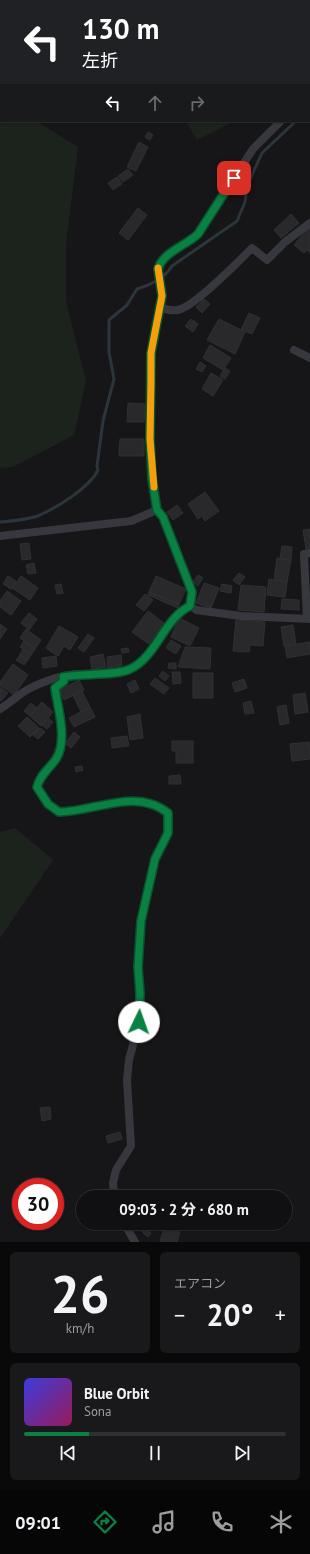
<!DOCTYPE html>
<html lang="ja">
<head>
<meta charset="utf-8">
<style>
	:root { --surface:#101012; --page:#19191b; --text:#f1f3f6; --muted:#9c9d9f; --line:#303032; --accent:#0b8043 }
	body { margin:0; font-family:"PT Sans","Noto Sans JP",sans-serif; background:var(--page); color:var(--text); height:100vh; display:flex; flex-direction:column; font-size:15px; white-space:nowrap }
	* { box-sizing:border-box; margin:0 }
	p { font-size:13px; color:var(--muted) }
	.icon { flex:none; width:22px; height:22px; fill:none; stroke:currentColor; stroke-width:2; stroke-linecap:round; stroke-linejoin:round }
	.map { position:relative; height:1242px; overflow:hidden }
	.side { display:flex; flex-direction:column; gap:10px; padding:10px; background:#09090a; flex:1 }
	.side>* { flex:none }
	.top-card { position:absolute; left:0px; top:0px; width:310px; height:122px; box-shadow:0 1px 3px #0004,0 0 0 1px var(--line); background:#202124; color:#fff; overflow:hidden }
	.speed { position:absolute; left:12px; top:1178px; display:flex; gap:8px; font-size:20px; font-weight:700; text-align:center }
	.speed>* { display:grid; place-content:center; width:52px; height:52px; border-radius:50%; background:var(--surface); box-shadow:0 1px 3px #0004,0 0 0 1px var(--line); line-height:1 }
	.speed .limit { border:6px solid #d22; background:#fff; color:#111 }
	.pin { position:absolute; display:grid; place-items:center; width:34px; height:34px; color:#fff; margin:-17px; border-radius:8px; box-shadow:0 2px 6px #0006 }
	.me { position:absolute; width:44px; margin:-22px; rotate:3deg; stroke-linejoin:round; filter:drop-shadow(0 0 3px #0008) }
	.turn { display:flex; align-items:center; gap:14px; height:84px; padding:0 16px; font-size:18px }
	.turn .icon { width:52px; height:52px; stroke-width:2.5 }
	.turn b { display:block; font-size:28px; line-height:34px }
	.lanes { display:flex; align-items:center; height:38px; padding:0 16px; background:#0003; justify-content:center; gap:20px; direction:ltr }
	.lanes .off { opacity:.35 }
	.big { font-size:30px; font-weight:700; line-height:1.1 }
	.side .card { flex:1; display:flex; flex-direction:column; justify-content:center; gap:6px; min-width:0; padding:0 14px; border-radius:6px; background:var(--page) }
	.side .dial { align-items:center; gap:0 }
	.dial b { font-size:52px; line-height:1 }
	.song { display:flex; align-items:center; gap:12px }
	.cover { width:48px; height:48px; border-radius:6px; background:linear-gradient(135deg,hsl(240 70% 55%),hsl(330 70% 35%)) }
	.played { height:4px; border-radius:2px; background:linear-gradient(90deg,var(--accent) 25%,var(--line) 25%) }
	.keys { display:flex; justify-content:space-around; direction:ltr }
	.heat { display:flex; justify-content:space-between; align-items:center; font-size:22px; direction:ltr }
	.side .tiles { flex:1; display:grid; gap:10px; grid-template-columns:1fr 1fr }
	.card:last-child { grid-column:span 2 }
	.trip { position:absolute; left:76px; top:1190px; width:216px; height:40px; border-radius:20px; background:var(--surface); box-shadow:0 1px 3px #0004,0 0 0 1px var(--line); font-weight:700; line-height:40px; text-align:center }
	.tabs { display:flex; height:64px; justify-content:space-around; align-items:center; background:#060607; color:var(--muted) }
	.tabs .icon { width:28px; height:28px }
	.tabs .current { color:var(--accent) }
	.tabs b { font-size:18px; color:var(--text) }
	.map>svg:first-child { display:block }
	.green { fill:#1c231d }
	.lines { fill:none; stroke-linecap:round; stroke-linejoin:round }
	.stream { stroke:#2c353c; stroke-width:3 }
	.building { fill:#29292c; stroke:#303034 }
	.minor { stroke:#37383d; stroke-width:8 }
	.route-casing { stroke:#07532c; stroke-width:10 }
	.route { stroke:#0b8043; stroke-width:7 }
	.slow { stroke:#f59e0b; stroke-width:7 }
</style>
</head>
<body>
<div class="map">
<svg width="310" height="1242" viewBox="0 0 310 1242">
	<rect width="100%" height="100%" fill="#161618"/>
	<path class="green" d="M140 0H243L244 1H140Z
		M0 113 1 121H36L78 147 66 244V302L86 381 74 435 13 467 0 468Z
		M186 121H235L197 140Z
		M15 828 53 860 0 938V832Z"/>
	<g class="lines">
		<path class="stream" d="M309 110 310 109
			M0 522C13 521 28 520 40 515 58 507 90 487 98 470L97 466 103 421 114 379 109 352V320L127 305 137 289C150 285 165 278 172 266L237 221 245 202 247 186 262 153 296 121"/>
	</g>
	<path class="building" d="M148 132 153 135 150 140 145 137Z
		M139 142 148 147 136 171 127 167Z
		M128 169 133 175 123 182 118 176Z
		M117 177 122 184 113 190 108 183Z
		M138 208 147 215 128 240 119 233Z
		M291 214 299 223 281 238 274 230Z
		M310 225V253L307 250 304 253 294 245Z
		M204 299 210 304 202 313 196 307Z
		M249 313 260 318 252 334 241 330Z
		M191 319 198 324 193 332 185 326Z
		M219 319 245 332 235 354 207 340Z
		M210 345 231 358 223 370 203 358Z
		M200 362 206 366 202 372 196 369Z
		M225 368 230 371 225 379 220 376Z
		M211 373 223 380 213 396 202 389Z
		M128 403 145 404 144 422H127Z
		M120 439H144V456H119Z
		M205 492 219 511 205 521 202 516 198 519 188 504Z
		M177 505 183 513 173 520 167 512Z
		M310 529V548L306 549 303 530Z
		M29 543 31 559 22 560 20 544Z
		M282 546 292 547 291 560 280 559Z
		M277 558 291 560 287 582 274 580Z
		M34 563 36 573 28 574 26 565Z
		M239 573 245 577 239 585 233 580Z
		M198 575 203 578 198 586 193 582Z
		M8 576 16 581 11 589 3 584Z
		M21 576 38 588 30 600 12 588Z
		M156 576 186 589 179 604 149 592Z
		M269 579 287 582 285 597 267 595Z
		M204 583 219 588 211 608 196 603Z
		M61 584 63 593 57 594 55 585Z
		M222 584 232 586 231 593 220 591Z
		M241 585 266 587 264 612 238 610Z
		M7 591 21 601 11 615 0 607V601Z
		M149 592 179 604 178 608 148 595Z
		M145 594 153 600 144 611 136 605Z
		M282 599 299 600V610L281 609Z
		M148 611 164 623 149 644 132 632Z
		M29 613 37 619 29 630 21 623Z
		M179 618 199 628 190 646 171 637Z
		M236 620 265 622 263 646 250 645 249 652 233 651Z
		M0 624 7 629 0 639Z
		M293 625 296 644 284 646 281 627Z
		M59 626 78 637 70 650 64 646 58 656 46 648Z
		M26 629 41 640 35 649 20 638Z
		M88 634 94 638 84 652 78 648Z
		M171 640 181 646 176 654 166 648Z
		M24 641 35 649 31 655 20 647Z
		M310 642V654L287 658 285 646Z
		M185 647 211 648 210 669 178 667Z
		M128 648 129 652 122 653 121 649Z
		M23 649 31 655 28 660 20 655Z
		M103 654 106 667 92 670 90 657Z
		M20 655 28 660 24 665 16 660Z
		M121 655 122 666 108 668 107 657Z
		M56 656 57 666 43 668 42 658Z
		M169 663H176V669L168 668Z
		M13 664 28 675 14 695 0 685V682Z
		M163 671 169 676 165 681 159 676Z
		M172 672H180L181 683 173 684Z
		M193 673H213V698H193Z
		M155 678 169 688 164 694 150 684Z
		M244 679 247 688 235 692 232 683Z
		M79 680 84 690 64 700 59 690Z
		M135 680 139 689 131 693 127 684Z
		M0 687 8 693 1 701 0 700Z
		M82 691 90 707 81 712 73 695Z
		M305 693 308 712 295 714 293 695Z
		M251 701 254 713 245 714 243 703Z
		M42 702 53 712 41 726 30 716Z
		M31 703 37 708 30 716 24 711Z
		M286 705 289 723 280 725 277 707Z
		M90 707 95 717 74 727 69 718Z
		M140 714 143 738 130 740 127 717Z
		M27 717 39 728 30 737 18 726Z
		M48 718 53 722 47 729 42 725Z
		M40 728 45 732 38 739 33 735Z
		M74 732 80 737 71 748 65 743Z
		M127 736 129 746 112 748 111 738Z
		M172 741H193V763H176V751H172Z
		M309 742 310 759 292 761 290 744Z
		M82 766 83 770 76 772 75 767Z
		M180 775 181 784H169V776Z
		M50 1107 51 1119 42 1121 40 1108Z
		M120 1132 122 1139 108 1143 106 1136Z
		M135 1223H143L141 1231 133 1228Z
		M164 1227 180 1232 177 1242H160Z
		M145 1228 151 1233 148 1237 142 1232Z"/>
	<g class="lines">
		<path class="minor" d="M282 0V1
			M309 49 310 51
			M309 98 310 97
			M160 307C167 310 174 312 181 309 198 303 239 261 252 248L267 260 285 242 310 223
			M294 350 310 358
			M0 536 131 521 157 510
			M191 606 192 591 163 517 157 510 152 479 150 439 151 353 162 296 158 269C163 252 187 246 198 233L253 149 281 121
			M191 606 196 610 241 616 310 619
			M307 619 304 554 310 553
			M63 677 64 681 55 688C58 708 63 728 60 747 56 780 12 775 59 812 94 812 136 787 168 813L169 821 168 833 155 859 141 921 138 967 141 1010 139 1022 129 1060 127 1080 131 1146 116 1170 113 1183 114 1197
			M0 709C8 704 15 698 22 693 37 683 59 676 76 674 92 673 117 675 131 669 157 656 163 618 191 606
			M124 1223 135 1242"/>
	</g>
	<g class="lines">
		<defs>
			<path id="route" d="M139 1022 140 993 138 967 141 921 155 859 168 833V813C136 787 94 812 59 812L48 804 37 787C40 775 49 769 56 759 68 740 58 710 55 688L64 681 63 677C81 673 116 676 130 669 156 658 164 618 190 606L192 592 163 517 157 510 152 479 150 439 151 353 162 296 158 269C163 252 187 245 198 234L234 178"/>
		</defs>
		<use href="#route" class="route-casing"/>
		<use href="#route" class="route"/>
		<path class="slow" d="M154 487 150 439 151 383V353L162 296 158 268"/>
	</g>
</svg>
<div class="speed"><div class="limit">30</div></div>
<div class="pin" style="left:234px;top:178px;background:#d93025"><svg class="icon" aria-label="arrive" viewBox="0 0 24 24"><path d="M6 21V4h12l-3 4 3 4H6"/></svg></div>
<svg class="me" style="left:139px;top:1022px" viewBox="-20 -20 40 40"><circle r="19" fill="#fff"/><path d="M0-13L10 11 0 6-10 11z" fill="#0b8043"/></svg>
<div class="trip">09:03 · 2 分 · 680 m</div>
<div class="top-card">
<div class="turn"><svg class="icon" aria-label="left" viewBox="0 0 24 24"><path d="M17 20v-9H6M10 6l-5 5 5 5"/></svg><div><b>130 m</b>左折</div></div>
<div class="lanes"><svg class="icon" aria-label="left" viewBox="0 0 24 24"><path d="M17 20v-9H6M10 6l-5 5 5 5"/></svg><svg class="icon off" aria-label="ahead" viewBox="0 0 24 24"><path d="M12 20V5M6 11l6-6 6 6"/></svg><svg class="icon off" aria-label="right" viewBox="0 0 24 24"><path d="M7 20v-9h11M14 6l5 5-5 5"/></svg></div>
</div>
</div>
<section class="side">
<div class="tiles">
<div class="card dial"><b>26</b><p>km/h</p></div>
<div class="card"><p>エアコン</p>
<div class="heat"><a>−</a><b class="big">20°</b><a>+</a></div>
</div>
<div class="card">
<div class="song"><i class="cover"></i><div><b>Blue Orbit</b><p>Sona</p></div></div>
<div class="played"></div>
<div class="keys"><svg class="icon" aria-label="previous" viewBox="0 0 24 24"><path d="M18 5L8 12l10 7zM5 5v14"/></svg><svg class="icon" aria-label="pause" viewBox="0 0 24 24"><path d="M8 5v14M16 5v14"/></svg><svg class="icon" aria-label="next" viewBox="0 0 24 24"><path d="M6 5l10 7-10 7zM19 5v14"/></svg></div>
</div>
</div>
</section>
<nav class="tabs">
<b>09:01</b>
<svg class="icon current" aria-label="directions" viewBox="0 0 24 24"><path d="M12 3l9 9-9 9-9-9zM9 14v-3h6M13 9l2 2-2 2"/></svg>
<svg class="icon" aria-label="music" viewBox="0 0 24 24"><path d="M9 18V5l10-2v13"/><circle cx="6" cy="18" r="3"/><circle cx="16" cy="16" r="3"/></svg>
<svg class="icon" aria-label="phone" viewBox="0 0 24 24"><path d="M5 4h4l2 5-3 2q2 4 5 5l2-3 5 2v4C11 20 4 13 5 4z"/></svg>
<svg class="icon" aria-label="climate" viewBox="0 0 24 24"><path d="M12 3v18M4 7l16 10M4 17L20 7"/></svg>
</nav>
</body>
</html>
